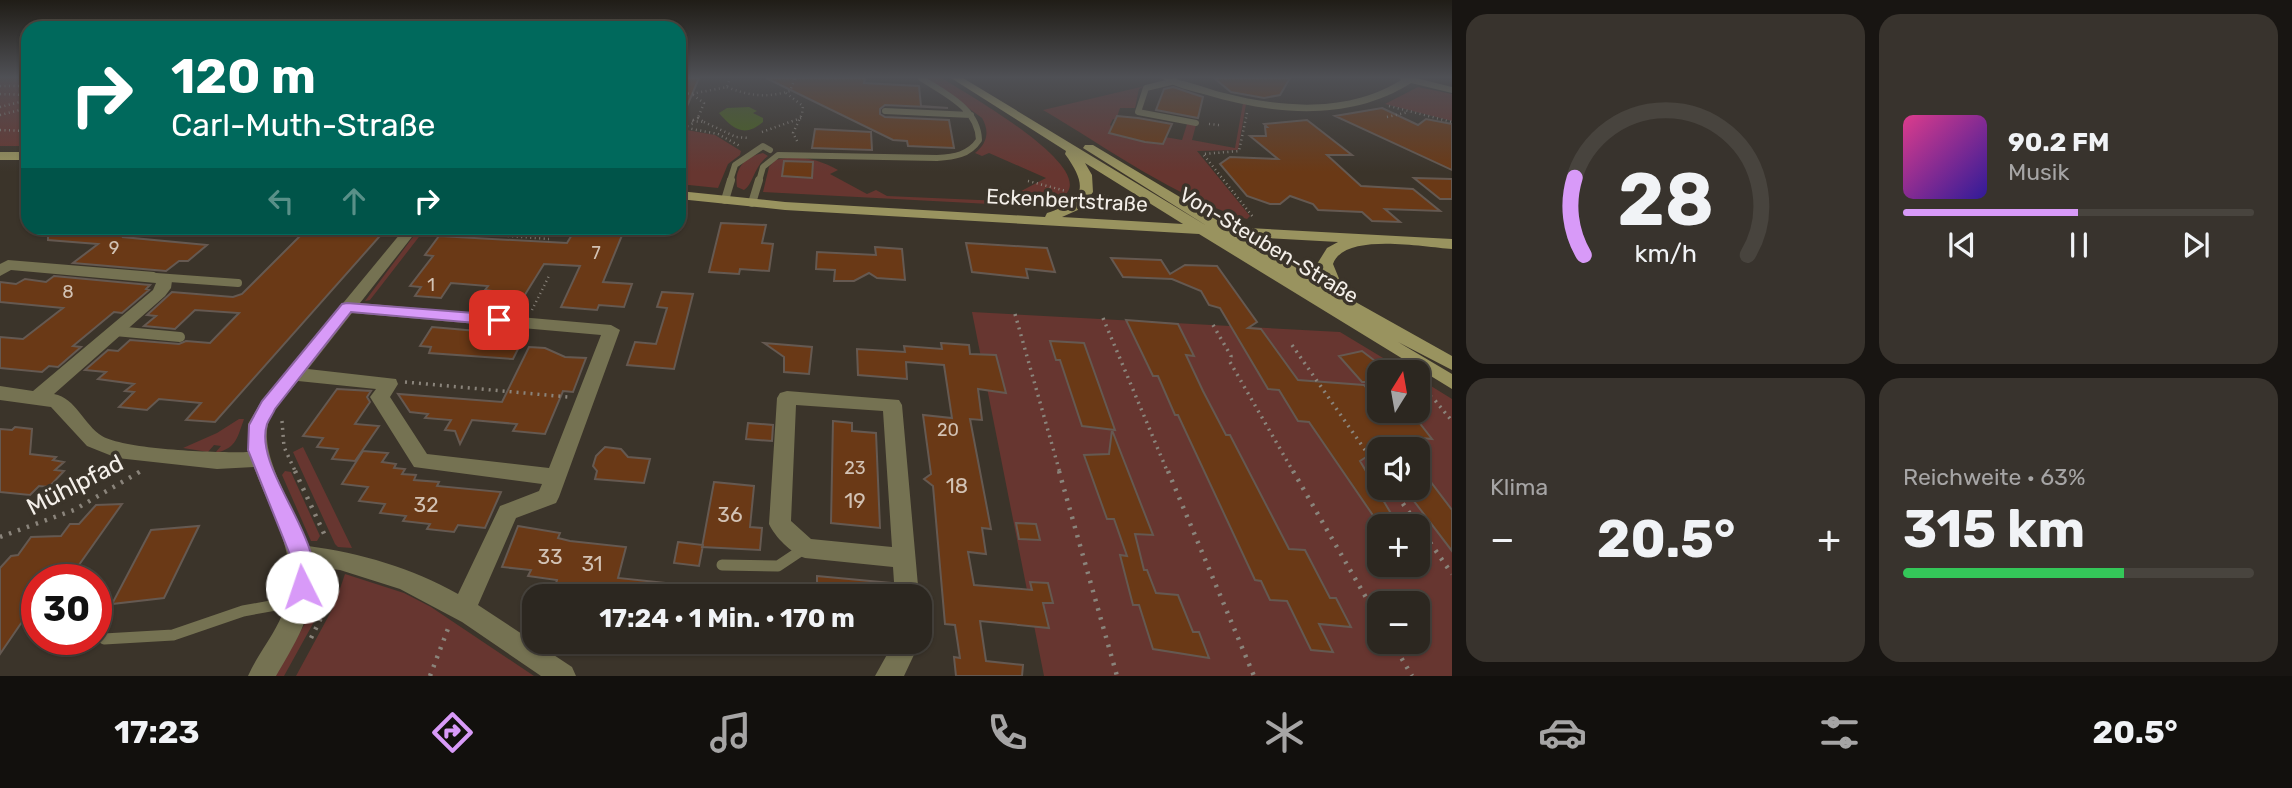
<!DOCTYPE html>
<html lang="de">
<head>
<meta charset="utf-8">
<style>
	:root { --surface:#2c2720; --page:#38332d; --text:#f1f3f6; --muted:#a6a5a5; --line:#48443e; --accent:#d89af8 }
	body { margin:0; font-family:Rubik,sans-serif; background:var(--page); color:var(--text); height:100vh; display:flex; flex-direction:column; font-size:26px; white-space:nowrap }
	* { box-sizing:border-box; margin:0 }
	p { font-size:23px; color:var(--muted) }
	.icon { flex:none; width:38px; height:38px; fill:none; stroke:currentColor; stroke-width:2; stroke-linecap:round; stroke-linejoin:round }
	.map { position:relative; flex:1; overflow:hidden }
	.sheet { display:flex; flex-direction:column; gap:14px; padding:14px; background:#181512; width:840px }
	.sheet>* { flex:none }
	.hud { position:absolute; left:21px; top:21px; width:665px; height:214px; border-radius:21px; box-shadow:0 2px 5px #0004,0 0 0 2px var(--line); background:#00695c; color:#fff; overflow:hidden }
	.needle { width:46px; rotate:11deg }
	.controls { position:absolute; left:1367px; top:360px; display:grid; gap:14px }
	.controls a { display:grid; place-items:center; width:63px; height:63px; border-radius:14px; background:var(--surface); box-shadow:0 2px 5px #0004,0 0 0 2px var(--line); font-size:35px }
	.speed { position:absolute; left:21px; top:564px; display:flex; gap:14px; font-size:35px; font-weight:700; text-align:center }
	.speed>* { display:grid; place-content:center; width:91px; height:91px; border-radius:50%; background:var(--surface); box-shadow:0 2px 5px #0004,0 0 0 2px var(--line); line-height:1 }
	.speed .limit { border:10px solid #d22; background:#fff; color:#111 }
	.pin { position:absolute; display:grid; place-items:center; width:60px; height:60px; color:#fff; margin:-30px; border-radius:14px; box-shadow:0 4px 10px #0006 }
	.me { position:absolute; width:77px; margin:-38px; rotate:356deg; stroke-linejoin:round; filter:drop-shadow(0 0 5px #0008) }
	.turn { display:flex; align-items:center; gap:24px; height:147px; padding:0 35px; font-size:32px }
	.turn .icon { width:91px; height:91px; stroke-width:2.5 }
	.turn b { display:block; font-size:49px; line-height:60px }
	.lanes { display:flex; align-items:center; height:66px; padding:0 35px; background:#0003; justify-content:center; gap:35px; direction:ltr }
	.lanes .off { opacity:.35 }
	.big { font-size:52px; font-weight:700; line-height:1.1 }
	.sheet .widget { flex:1; display:flex; flex-direction:column; justify-content:center; gap:10px; min-width:0; padding:0 24px; border-radius:21px; background:var(--page) }
	.sheet .dial { align-items:center; gap:0 }
	.dial svg { height:182px; overflow:visible; fill:none; stroke:var(--line); stroke-width:7; stroke-linecap:round; text-anchor:middle }
	.dial text { fill:var(--text); stroke:none }
	.song { display:flex; align-items:center; gap:21px }
	.cover { width:84px; height:84px; border-radius:10px; background:linear-gradient(135deg,hsl(330 70% 55%),hsl(250 70% 35%)) }
	.played { height:7px; border-radius:4px; background:linear-gradient(90deg,var(--accent) 50%,var(--line) 50%) }
	.keys { display:flex; justify-content:space-around; direction:ltr }
	.heat { display:flex; justify-content:space-between; align-items:center; font-size:38px; direction:ltr }
	.charge { height:10px; border-radius:5px; background:linear-gradient(90deg,#34c759 63%,var(--line) 0) }
	.sheet .tiles { flex:1; display:grid; gap:14px; grid-template-columns:repeat(2,1fr) }
	.trip { position:absolute; left:522px; top:584px; width:410px; height:70px; border-radius:21px; background:var(--surface); box-shadow:0 2px 5px #0004,0 0 0 2px var(--line); font-weight:700; line-height:70px; text-align:center }
	.dock { display:flex; height:112px; justify-content:space-around; align-items:center; background:#12100d; color:var(--muted) }
	.dock .icon { width:49px; height:49px }
	.dock .current { color:var(--accent) }
	.dock b { font-size:32px; color:var(--text) }
	main { display:flex; flex:1; min-height:0 }
	.map>svg:first-child { display:block }
	.green { fill:#673630; fill-rule:evenodd }
	.water { fill:#48631a }
	.building { fill:#6a3916; stroke:#655951; stroke-width:2 }
	.lines { fill:none; stroke-linecap:round; stroke-linejoin:round }
	.path-far2 { stroke:#8a847b; stroke-width:2.5; stroke-dasharray:1 3.5; stroke-linecap:butt }
	.path-far1 { stroke:#8a847b; stroke-width:3.5; stroke-dasharray:2 5; stroke-linecap:butt }
	.path { stroke:#8a847b; stroke-width:4.5; stroke-dasharray:2.5 7; stroke-linecap:butt }
	.lane-far3 { stroke:#757252; stroke-width:6 }
	.lane-far2 { stroke:#757252; stroke-width:8 }
	.lane-far1 { stroke:#757252; stroke-width:10 }
	.lane { stroke:#757252; stroke-width:11 }
	.street { fill:#757252; fill-rule:evenodd }
	.secondary { fill:#99935f; fill-rule:evenodd }
	.route { fill:#d89af8; stroke:#8c64a1; stroke-width:2 }
	.labels { text-anchor:middle; dominant-baseline:central; stroke-width:7; stroke-linejoin:round; paint-order:stroke }
	.number-label { font-size:18px; fill:#d2c2b4 }
	.street-label { font-size:21px; fill:#f4efe9; stroke:#3b342a }
	.near-number-label { font-size:21px; fill:#d2c2b4 }
	.near-street-label { font-size:24px; fill:#f4efe9; stroke:#3b342a }
</style>
</head>
<body>
<main>
<div class="map">
<svg width="1452" height="676" viewBox="0 0 1452 676">
	<rect width="100%" height="100%" fill="#3b342a"/>
	<path class="green" d="M0 78H28V146H0Z
		M927 78H942C966 94 1151 196 1028 206L763 192 769 167 775 160C797 154 819 159 838 170L830 174 867 194 876 190 887 196 1002 201 1046 178 989 153 982 156 975 153C987 143 990 132 982 118Z
		M1145 86 1139 89 1135 108H1120L1116 120 1113 119 1110 125 1125 138 1162 144 1165 137 1182 140 1187 124 1196 125 1192 140 1235 148 1243 103 1246 104 1238 150 1197 151 1250 216 1247 219C1177 199 1106 147 1043 110Z
		M1418 87 1452 94V121L1385 104Z
		M687 130 715 135 741 151 740 155 728 164 718 188 679 184V134Z
		M763 153 768 156C753 167 754 183 744 190L737 187C734 168 745 157 763 153Z
		M416 233H422L370 300 365 301Z
		M972 312 1340 332 1408 373H1379V411H1418V378L1452 399V676H1044ZM1379 450H1418V488H1379ZM1379 527H1418V565H1379ZM1379 604H1418V642H1379Z
		M239 419H244L243 422C237 439 235 449 215 453L221 446 214 445 208 452 183 448 217 433Z
		M303 447 352 548 338 547 335 544 293 452Z
		M285 471 291 472 320 536 317 541H311L282 475Z
		M345 574 404 593 431 607 534 676H296L334 606Z
		M320 587 324 590 315 620 284 676H275L307 620 315 592Z"/>
	<path class="water" d="M749 107 757 111 753 113 763 118V122C744 138 733 129 719 113L727 108Z"/>
	<path class="building" d="M679 78H699L679 125Z
		M766 78H865L864 83 919 86 921 106 948 108 885 105 880 109V114L885 117 949 120 954 148 908 146 907 141 893 140Z
		M1214 78H1290L1280 95 1264 98 1231 92Z
		M1173 87 1203 97 1198 118 1156 110 1164 89Z
		M1382 108 1418 125 1426 119 1452 124V170L1335 116Z
		M1117 116 1138 118 1172 124 1163 144 1145 142 1109 133Z
		M1307 120 1352 155H1327L1361 186 1413 189 1440 211 1385 209 1400 222 1372 221 1362 212 1318 210 1313 204 1290 196 1280 204H1270L1247 196 1220 164 1230 157 1278 159 1250 136H1266L1265 127H1267L1264 124Z
		M815 129 871 132 872 150 812 148Z
		M784 161 813 162 812 178 782 176Z
		M1414 178 1452 179V199H1440Z
		M721 223 766 225 762 243 773 244 769 271 740 269 739 274 709 272Z
		M48 228H126L123 237 207 245 188 261H179L166 271 73 263 98 244 48 240Z
		M308 228H387L215 422 186 420 201 403 159 399 147 410 119 407 134 392 125 391 134 384 98 379 106 372 85 370 108 350 118 351 130 340 179 344 186 341 210 343 239 313 195 310 175 329 144 326 156 316 147 315 172 292 233 297 242 294Z
		M576 228H625L603 282 632 284 624 307 599 305 597 310 561 307 580 266 544 264 521 301 502 300 504 295 491 294 493 291 485 290 488 286 451 283 441 298 415 296 421 287 410 286 433 256 425 255 439 236 567 243Z
		M966 243 1047 248 1055 272 1026 269 1028 278 972 272Z
		M875 247 902 249 905 280 877 278 869 273 854 281H834L835 270 816 269 817 252 876 255Z
		M1111 258 1161 260 1170 274 1185 265 1217 266 1257 322 1248 328 1261 329 1298 380 1364 385 1379 402V411H1387L1394 419 1418 421 1432 439 1411 437 1421 450H1377L1360 461 1399 527H1381L1309 422 1298 421 1279 390 1268 389 1220 308 1209 305 1201 291 1172 279 1123 277Z
		M54 276 150 285 146 289 149 290 122 313 114 312 73 346 81 347 58 367 49 366 42 372 0 368V337L23 339 63 308 0 302V282L16 284 25 279 46 282Z
		M662 292 693 294 674 369 627 365 635 342 656 344 667 308 657 307Z
		M1126 320 1178 324 1194 356 1186 355 1203 391 1226 435H1230L1289 549 1305 550 1330 598H1336L1351 627 1319 624 1333 652 1311 650 1287 601 1270 600 1261 581 1255 580 1178 415H1175L1158 376H1153Z
		M432 327 466 330 525 335 513 359 429 353 431 347 420 346Z
		M1050 341 1084 343 1115 430 1082 426 1060 360H1056Z
		M764 343 812 347 809 374 784 372V357Z
		M941 343 969 345 970 354 996 355 1006 393 978 389 982 420 970 419 991 529 982 528 986 554 968 552 974 585 1032 590 1030 582 1048 583 1053 603H1043L1049 628 980 621 986 661 1023 665 1022 676H956L954 657 960 658 955 625 945 624 933 486 924 479 931 474 923 415 952 418 944 365 906 362 907 379 858 375 857 349 905 352 904 346 942 349Z
		M529 347 545 348 565 357 586 358 573 392 563 391 545 434 513 431 517 424 472 420 460 444 455 431 445 430 451 420 425 418 428 414 410 412 398 394 502 402Z
		M1362 351 1379 364 1391 373H1379V382H1362L1339 356Z
		M337 389 371 391 367 397 370 402 355 424 379 426 355 461 332 459 338 449 317 447 323 438 303 436Z
		M833 421 852 423V431L876 433 880 528 831 523Z
		M748 423 773 425 772 441 746 439Z
		M15 427 32 429 30 454 56 457 53 460 64 462 55 470 64 471 49 487 39 486 30 495 0 492V429L12 430Z
		M1112 430 1153 535 1135 534 1144 570H1147L1156 593 1178 595 1193 632H1199L1209 658 1153 649 1139 605H1133L1120 555 1127 556 1114 519H1107L1084 455 1109 454Z
		M605 447 621 449 628 457 650 459 644 483 595 479 597 471 593 466 596 456Z
		M363 451 388 453 382 462 396 464 394 468 405 469 402 474 416 475 414 480 439 482 437 486 501 492 485 528 458 525 454 532 427 529 430 524 403 521 406 516 380 513 385 504 359 501 368 487 342 484Z
		M1418 465 1452 510V551L1404 488H1418Z
		M714 482 754 486 750 527 762 528 760 550 702 547Z
		M122 504 69 579H37V600L0 654V568L11 556 18 555 31 537 61 536 70 524H79L96 505Z
		M1016 523 1036 524 1040 540 1019 539Z
		M199 526 164 598 112 604 151 530Z
		M518 526 560 533 558 538 570 541 626 547 618 578 684 585V597L552 595 557 580 528 576 531 570 502 567Z
		M678 542 703 545 699 566 674 563Z
		M817 576 891 583 892 597H817Z"/>
	<g class="lines">
		<path class="path-far2" d="M0 86H28
			M727 87C749 96 767 98 790 91L795 78
			M679 92 691 94 727 87 730 78
			M786 93 803 106 802 114 793 133 798 143
			M0 94 28 95
			M693 95 704 103 698 118
			M1389 106 1452 122
			M0 107 28 100
			M1247 113 1239 151 1203 154 1253 217
			M0 115 28 108
			M1387 117 1409 112
			M698 118 704 122 691 121Z
			M704 122 736 137 749 138
			M1209 124 1219 125
			M687 128 718 134 740 146
			M679 129 694 123
			M0 130 28 131
			M762 132 801 118
			M1028 181 1066 191
			M1103 195 1125 203 1128 210
			M996 197 1010 203
			M427 230 549 239
			M532 310 550 274"/>
		<path class="path-far1" d="M1015 314 1060 473
			M1103 318 1168 473
			M1213 325 1231 356 1230 362 1294 473
			M1292 345 1379 470
			M405 382 568 397
			M1418 389 1433 398 1452 421
			M282 421 284 447 296 473
			M138 473 142 470"/>
		<path class="path" d="M295 471 327 540
			M1059 471 1117 676
			M1168 471 1254 676
			M1293 471 1379 620
			M1392 488 1452 574
			M0 537 74 510 141 471
			M311 638 329 602 334 578
			M1392 642 1412 676
			M430 676 449 626"/>
		<path class="lane-far3" d="M1175 81 1146 88 1138 112 1196 123
			M885 111 971 115
			M730 181 735 165 763 146 770 150
			M759 181 763 167 778 155 937 158C954 157 969 155 979 140 978 108 945 94 921 78"/>
		<path class="lane-far2" d="M725 200 731 180
			M752 203 759 180
			M156 277 238 283"/>
		<path class="lane-far1" d="M115 331 180 337"/>
		<path class="lane" d="M722 565 778 566 805 548
			M104 639 173 635 243 611 298 601"/>
		<path class="street" d="M1162 78C1183 78 1203 88 1224 93 1282 108 1348 113 1401 80L1399 78H1416L1452 87V93L1411 83C1350 122 1274 115 1207 95 1193 91 1172 87 1162 78Z
			M405 228H419L360 303 611 325 620 330 559 497 556 503 516 518 478 605 572 667 576 676H541L462 622 400 589 340 570 313 567C319 606 295 643 276 676H248C257 655 273 637 282 615 305 562 271 516 254 467L217 469 117 458 87 446 51 407 0 400V386L33 391 153 290 156 283 11 270 0 276V264L8 260 154 272 172 281 171 288 165 296 54 394C76 398 84 425 102 436 126 450 219 453 249 452L248 424 259 405ZM352 313 601 335 549 468 427 454 390 397 398 384 396 379 308 369ZM298 381 376 389 370 397 414 467 542 484 539 491 500 506 458 594C412 568 361 553 308 546 298 512 257 456 269 421 274 407 289 393 298 381Z
			M787 391 899 400 902 405 919 597V598L895 597 893 567 805 558C791 553 775 537 769 524L777 398 780 393ZM796 405 883 411 892 547 811 539 791 521Z
			M919 640 920 642 904 676H875L894 642H919Z"/>
		<path class="secondary" d="M951 78H963L1207 226 1083 148 1085 145H1093L1230 227 1452 239V249C1423 247 1344 232 1333 264L1340 281 1356 296 1352 300 1452 356V370L1398 342 1452 374V389L1199 234 785 210 679 199V191L785 202 1045 217 1047 213C1086 200 1088 186 1065 154L1066 151ZM1085 163 1183 224 1062 217 1080 209 1093 192 1092 175ZM1247 237 1338 242 1327 248 1317 264 1326 284Z
			M0 152H28V160H0Z"/>
	</g>
	<linearGradient id="sky" x2="0" y2="1"><stop stop-color="#201d17"/><stop offset="0.45" stop-color="#4f5055"/><stop offset="1" stop-color="#4f5055" stop-opacity="0"/></linearGradient>
	<rect width="1452" height="172" fill="url(#sky)"/>
	<path class="route" d="M347 303 499 315 507 320 499 325 351 312 275 409C273 414 269 419 267 424 252 471 333 545 310 594L302 597 294 594 291 587 290 555 248 450 249 425 262 401 342 304Z"/>
	<g class="labels">
		<g class="number-label">
			<text x="114" y="248">9</text>
			<text x="596" y="253">7</text>
			<text x="431" y="285">1</text>
			<text x="68" y="292">8</text>
			<text x="948" y="430">20</text>
			<text x="855" y="468">23</text>
		</g>
		<g class="street-label">
			<text transform="translate(1067 200) rotate(3)">Eckenbertstraße</text>
			<text transform="translate(1269 245) rotate(31)">Von-Steuben-Straße</text>
		</g>
		<g class="near-number-label">
			<text x="957" y="485">18</text>
			<text x="855" y="500">19</text>
			<text x="426" y="504">32</text>
			<text x="730" y="514">36</text>
			<text x="550" y="556">33</text>
			<text x="592" y="563">31</text>
		</g>
		<g class="near-street-label">
			<text transform="translate(75 485) rotate(-27)">Mühlpfad</text>
		</g>
	</g>
</svg>
<div class="controls">
<a><svg class="needle" viewBox="-14 -14 28 28"><path d="M0-13l5 13h-10z" fill="#e53935"/><path d="M0 13l5-13h-10z" fill="#a6a5a5"/></svg></a>
<a><svg class="icon" aria-label="sound" viewBox="0 0 24 24"><path d="M4 9h4l5-4v14l-5-4H4zM17 9q2 3 0 6"/></svg></a>
<a>+</a>
<a>−</a>
</div>
<div class="speed"><div class="limit">30</div></div>
<div class="pin" style="left:499px;top:320px;background:#d93025"><svg class="icon" aria-label="arrive" viewBox="0 0 24 24"><path d="M6 21V4h12l-3 4 3 4H6"/></svg></div>
<svg class="me" style="left:302px;top:587px" viewBox="-20 -20 40 40"><circle r="19" fill="#fff"/><path d="M0-13L10 11 0 6-10 11z" fill="#d89af8"/></svg>
<div class="trip">17:24 · 1 Min. · 170 m</div>
<div class="hud">
<div class="turn"><svg class="icon" aria-label="right" viewBox="0 0 24 24"><path d="M7 20v-9h11M14 6l5 5-5 5"/></svg><div><b>120 m</b>Carl-Muth-Straße</div></div>
<div class="lanes"><svg class="icon off" aria-label="left" viewBox="0 0 24 24"><path d="M17 20v-9H6M10 6l-5 5 5 5"/></svg><svg class="icon off" aria-label="ahead" viewBox="0 0 24 24"><path d="M12 20V5M6 11l6-6 6 6"/></svg><svg class="icon" aria-label="right" viewBox="0 0 24 24"><path d="M7 20v-9h11M14 6l5 5-5 5"/></svg></div>
</div>
</div>
<section class="sheet">
<div class="tiles">
<div class="widget dial"><svg viewBox="0 0 100 80">
<path d="M14 69A42 42 0 1 1 86 69"/>
<path d="M14 69A42 42 0 0 1 10 35" stroke="#d89af8"/>
<text x="50" y="56" font-size="32" font-weight="700">28</text>
<text x="50" y="72" font-size="11">km/h</text>
</svg></div>
<div class="widget">
<div class="song"><i class="cover"></i><div><b>90.2 FM</b><p>Musik</p></div></div>
<div class="played"></div>
<div class="keys"><svg class="icon" aria-label="previous" viewBox="0 0 24 24"><path d="M18 5L8 12l10 7zM5 5v14"/></svg><svg class="icon" aria-label="pause" viewBox="0 0 24 24"><path d="M8 5v14M16 5v14"/></svg><svg class="icon" aria-label="next" viewBox="0 0 24 24"><path d="M6 5l10 7-10 7zM19 5v14"/></svg></div>
</div>
<div class="widget"><p>Klima</p>
<div class="heat"><a>−</a><b class="big">20.5°</b><a>+</a></div>
</div>
<div class="widget"><p>Reichweite · 63%</p><b class="big">315 km</b><div class="charge"></div></div>
</div>
</section>
</main>
<nav class="dock">
<b>17:23</b>
<svg class="icon current" aria-label="directions" viewBox="0 0 24 24"><path d="M12 3l9 9-9 9-9-9zM9 14v-3h6M13 9l2 2-2 2"/></svg>
<svg class="icon" aria-label="music" viewBox="0 0 24 24"><path d="M9 18V5l10-2v13"/><circle cx="6" cy="18" r="3"/><circle cx="16" cy="16" r="3"/></svg>
<svg class="icon" aria-label="phone" viewBox="0 0 24 24"><path d="M5 4h4l2 5-3 2q2 4 5 5l2-3 5 2v4C11 20 4 13 5 4z"/></svg>
<svg class="icon" aria-label="climate" viewBox="0 0 24 24"><path d="M12 3v18M4 7l16 10M4 17L20 7"/></svg>
<svg class="icon" aria-label="car" viewBox="0 0 24 24"><path d="M5 17H2v-5l4-1 3-4h7l3 4 3 1v5h-3M9 17h6M6 11h13"/><circle cx="7" cy="17" r="2"/><circle cx="17" cy="17" r="2"/></svg>
<svg class="icon" aria-label="filters" viewBox="0 0 24 24"><path d="M4 7h16M4 17h16"/><circle cx="9" cy="7" r="2"/><circle cx="15" cy="17" r="2"/></svg>
<b>20.5°</b>
</nav>
</body>
</html>
